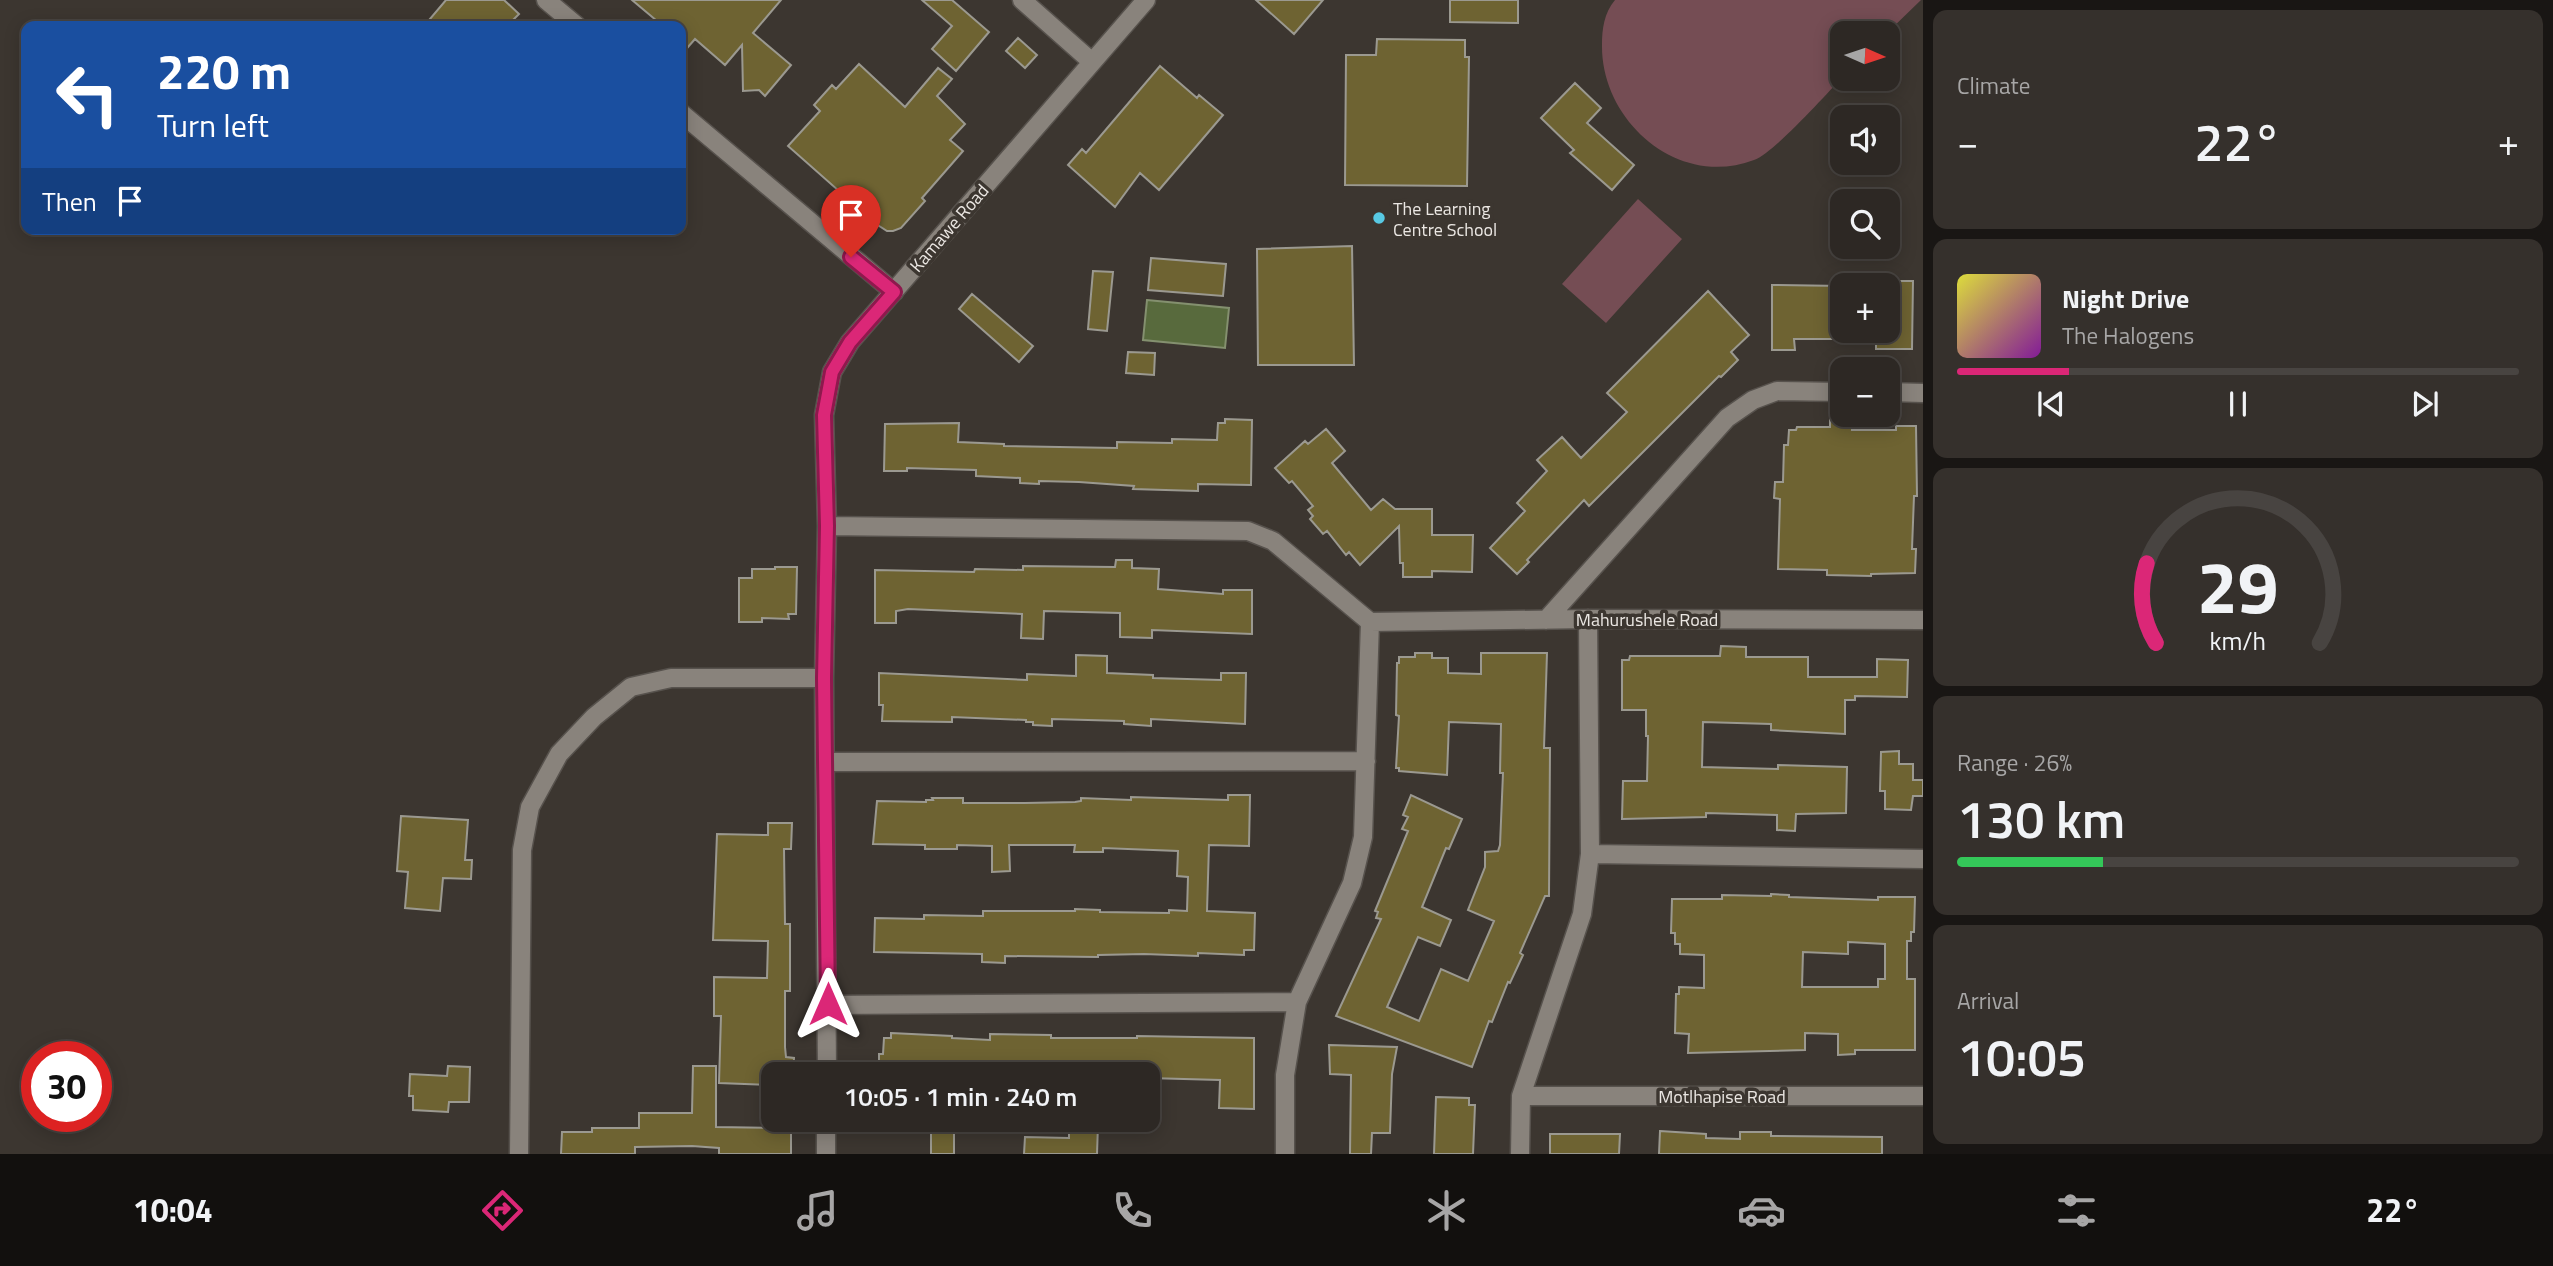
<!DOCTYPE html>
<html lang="en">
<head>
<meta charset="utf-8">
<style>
	:root { --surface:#2d2824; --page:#35302c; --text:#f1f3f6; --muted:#a7a6a6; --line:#484441; --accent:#db2777 }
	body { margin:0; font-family:"Titillium Web",sans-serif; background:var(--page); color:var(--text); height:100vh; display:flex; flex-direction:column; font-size:26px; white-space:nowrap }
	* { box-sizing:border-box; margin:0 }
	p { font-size:23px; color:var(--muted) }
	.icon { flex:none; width:38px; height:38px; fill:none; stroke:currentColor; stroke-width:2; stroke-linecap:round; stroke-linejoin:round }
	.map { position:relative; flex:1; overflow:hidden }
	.details { display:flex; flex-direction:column; gap:10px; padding:10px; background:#191614; width:630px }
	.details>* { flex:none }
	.banner { position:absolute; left:21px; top:21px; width:665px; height:214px; border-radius:14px; box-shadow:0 4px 18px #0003,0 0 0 2px var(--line); background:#1a4fa0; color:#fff; overflow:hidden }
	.needle { width:46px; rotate:93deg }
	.controls { position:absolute; left:1830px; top:21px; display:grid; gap:14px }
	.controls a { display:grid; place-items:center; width:70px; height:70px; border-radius:14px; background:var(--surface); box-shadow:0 4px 18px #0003,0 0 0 2px var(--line); font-size:35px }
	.speed { position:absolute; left:21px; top:1041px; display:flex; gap:14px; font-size:35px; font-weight:700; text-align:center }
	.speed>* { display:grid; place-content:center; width:91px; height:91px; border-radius:50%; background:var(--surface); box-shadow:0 4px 18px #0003,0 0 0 2px var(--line); line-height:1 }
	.speed .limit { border:10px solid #d22; background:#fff; color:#111 }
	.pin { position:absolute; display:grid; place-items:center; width:60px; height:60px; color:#fff; margin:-72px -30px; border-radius:50% 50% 50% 0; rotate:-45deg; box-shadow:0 0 7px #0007 }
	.pin .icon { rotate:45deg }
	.me { position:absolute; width:77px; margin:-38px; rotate:0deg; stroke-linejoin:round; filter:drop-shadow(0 0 5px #0008) }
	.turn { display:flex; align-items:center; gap:24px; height:147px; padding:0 21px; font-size:32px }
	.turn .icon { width:91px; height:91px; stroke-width:2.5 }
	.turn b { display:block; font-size:49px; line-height:60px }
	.then { display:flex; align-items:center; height:66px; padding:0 21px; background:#0003; gap:14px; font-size:26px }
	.big { font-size:52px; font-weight:600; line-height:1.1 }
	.details .card { flex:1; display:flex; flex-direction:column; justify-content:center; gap:10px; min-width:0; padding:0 24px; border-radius:14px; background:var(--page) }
	.details .dial { align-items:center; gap:0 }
	.dial svg { height:182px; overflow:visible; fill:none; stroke:var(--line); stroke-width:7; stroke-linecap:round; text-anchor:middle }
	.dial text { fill:var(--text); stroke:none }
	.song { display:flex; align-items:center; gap:21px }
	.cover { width:84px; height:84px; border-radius:10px; background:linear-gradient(135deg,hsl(60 70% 55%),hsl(290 70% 35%)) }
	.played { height:7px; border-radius:4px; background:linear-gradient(90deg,var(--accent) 20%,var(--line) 20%) }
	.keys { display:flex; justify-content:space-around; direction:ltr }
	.heat { display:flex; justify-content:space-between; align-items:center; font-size:38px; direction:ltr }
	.charge { height:10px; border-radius:5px; background:linear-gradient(90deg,#34c759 26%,var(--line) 0) }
	.trip { position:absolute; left:761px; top:1062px; width:399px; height:70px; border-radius:14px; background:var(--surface); box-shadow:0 4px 18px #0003,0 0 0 2px var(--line); font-weight:600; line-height:70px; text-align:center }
	.tabs { display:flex; height:112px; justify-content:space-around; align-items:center; background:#12100e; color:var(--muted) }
	.tabs .icon { width:49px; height:49px }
	.tabs .current { color:var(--accent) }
	.tabs b { font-size:32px; color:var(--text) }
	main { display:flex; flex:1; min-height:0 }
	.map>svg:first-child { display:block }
	.green { fill:#754d54 }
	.water { fill:#586a3d; stroke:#84906f; stroke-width:2 }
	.building { fill:#6e6332; stroke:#9b9990; stroke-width:2; fill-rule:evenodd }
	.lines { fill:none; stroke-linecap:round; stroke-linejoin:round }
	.street-casing { stroke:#57524d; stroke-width:21 }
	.street { stroke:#89837c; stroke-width:18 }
	.route-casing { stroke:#8e194d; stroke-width:18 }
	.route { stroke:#db2777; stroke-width:12 }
	.poi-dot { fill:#58c9e3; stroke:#3c3630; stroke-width:2.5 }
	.labels { text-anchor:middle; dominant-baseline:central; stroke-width:7; stroke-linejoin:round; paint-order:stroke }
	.poi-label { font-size:18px; fill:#ebe7e3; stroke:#3c3630; text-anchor:start }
	.street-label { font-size:18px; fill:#ebe7e3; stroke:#3c3630 }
</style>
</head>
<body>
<main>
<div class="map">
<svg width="1923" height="1154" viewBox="0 0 1923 1154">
	<rect width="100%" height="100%" fill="#3c3630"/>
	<path class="green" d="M1615 0H1921L1887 33H1843V77C1824 96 1775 152 1754 160 1678 189 1601 121 1602 45 1602 29 1604 13 1615 0Z
		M1638 199 1682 239 1606 323 1562 284Z"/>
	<path class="water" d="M1147 300 1229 308 1225 348 1143 340Z"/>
	<path class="building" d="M446 0H504L519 14 507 26H424Z
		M632 0H781L753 33 791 65 765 96 759 90 743 91 742 45 725 65 695 39 681 55V26H663Z
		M922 0H952L989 32 956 71 932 49 952 26Z
		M1256 0H1323L1294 34Z
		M1450 0H1518V23L1450 22Z
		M1018 38 1037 55 1025 68 1006 51Z
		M1377 39 1465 40V57H1469L1467 186 1345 185 1346 55H1376Z
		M859 64 905 107 938 68 952 79 937 96 965 124 950 140 963 151 922 198 925 201 901 228 893 231H887L873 222 869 227 851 212 856 206 788 146 820 111 814 105 832 85 836 89Z
		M1160 66 1197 98 1199 95 1223 115 1159 190 1140 173 1115 207 1068 165 1082 149 1086 153Z
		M1575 83 1601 108 1587 123 1634 165 1612 190 1570 153 1574 150 1541 118Z
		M1352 246 1354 365H1258L1257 249Z
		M1151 258 1226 264 1223 296 1148 290Z
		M1093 271 1113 272 1107 331 1088 329Z
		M1888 281H1913L1912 349H1876V331H1888Z
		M1772 285 1843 286V339H1794L1795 350H1772Z
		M1708 291 1749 335 1731 352 1738 360 1721 377 1719 376 1589 506 1584 500 1527 560 1529 562 1517 574 1490 548 1525 511 1517 503 1547 471 1537 460 1562 437 1581 458 1627 412 1607 393Z
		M972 294 1033 346 1019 362 959 309Z
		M1128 352 1155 353 1154 375 1126 373Z
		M1830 416 1853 417 1852 430H1896V426H1916L1917 496H1914L1912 549H1916L1915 573 1871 574V576L1827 575V570L1778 569 1780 499 1774 498 1775 482H1783L1784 445H1788L1789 430H1796L1797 427H1830Z
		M1225 419 1252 420 1251 485 1198 484V491L1133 489 1134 486 1079 482 1039 481V484L1020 483V478L976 476V470L907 468V471H884L885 424 959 423 958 442 1004 444V446L1117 448V442L1172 443V439L1217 440 1218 423H1225Z
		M1326 429 1345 451 1332 463 1371 510 1383 499 1395 509H1432V535H1473L1472 572 1432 571V577H1403V563H1400L1399 526 1360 565 1349 552 1346 555 1327 531 1323 534 1310 519 1313 516 1308 510 1313 506 1292 481 1289 483 1275 468 1305 441 1308 444Z
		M1116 560H1132V568L1159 569 1158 589 1223 594V590H1252V634L1152 630V638L1120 637V613L1044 611 1043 639 1021 638 1022 614 908 609 896 611V623H875V570L974 572 975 569 1023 570V566L1115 567Z
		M775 567H797L796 614H788L789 619 762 618V622H739V578H752V569H775Z
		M1721 646 1746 647V657H1808V677H1877V659L1908 660 1907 697 1855 696V700H1845V734L1771 730V724L1703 722 1702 767 1778 769V765L1847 767 1846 813 1796 814 1795 831 1777 830V815L1706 813V817L1622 819 1623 781H1647L1648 736H1646V710H1622V660H1629L1630 656H1720Z
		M1415 653H1432V658H1448V673L1481 674V653H1547L1544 748H1550L1549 896H1545L1520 953 1523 955 1510 983 1508 982 1492 1022 1489 1021 1472 1067 1336 1016 1381 919 1376 918 1378 912 1375 911 1408 831 1402 829 1408 817 1403 815 1411 795 1462 819 1449 849 1446 848 1422 907 1451 920 1440 946 1418 937 1387 1007 1419 1021 1441 969 1468 981 1494 921 1468 910 1485 867V852L1498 851 1500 845 1503 773H1500L1501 724 1449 722 1447 775 1399 771V768H1396L1399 716 1396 715 1397 663H1399V657H1415Z
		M1076 655 1107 656V673L1153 675V678L1221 680V673H1246L1245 724 1151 719V726L1124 724V721L1052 719V726L1033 725V722H1026V720L952 717V722L882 721 883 705H879V673L1027 680V674L1076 676Z
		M1899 751V764H1913V780H1923V796H1913L1911 810 1885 809V791H1880L1881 752Z
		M1228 795H1250L1249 846 1209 845 1207 911 1255 913 1254 950H1244V955L1198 953V956L1144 954 1098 955V957L1005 956V963L982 962V954L874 952 875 918 924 919V915L983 916V911H1075V909L1100 910V912L1169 913V910L1187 911 1188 877 1177 876 1178 851 1103 848V852H1074L1075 845H1009L1010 871 992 872V846L957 845V849H925V845L873 844 877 801 926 802V800H933L932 798H963V803H1025L1075 802 1081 801V798L1131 800V797L1228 800Z
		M401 816 468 820 465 860H472L471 879 443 878 440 911 405 908 408 872 397 871Z
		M768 823H792L791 849H784L785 924H790V991H785V1047L786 1057 794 1058 793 1074H774V1085L719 1083 721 1016H714V977L767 978 768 941 713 940 717 834 768 835Z
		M1771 894 1789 895V897L1878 900V897H1915L1914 932H1911V941H1907V979H1915V1050H1855V1054L1838 1055V1034L1805 1033V1050L1688 1053 1689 1034 1675 1033 1676 994H1679V987L1704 988V955L1680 954V944H1675V933H1671L1672 899H1722V895L1771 896ZM1848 942 1885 944V979H1878V987H1802L1803 952 1848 954Z
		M891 1033 952 1036V1038L990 1040V1034L1051 1035V1038H1137V1036L1254 1038V1109L1219 1108 1220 1080 1148 1078V1074H884V1071L879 1070V1054H883L884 1038H891Z
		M1329 1045 1397 1047 1392 1074 1390 1133H1372L1371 1154H1350L1351 1075 1330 1074Z
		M448 1066 470 1067 469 1102H449L448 1112 413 1110V1096H409L410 1074 447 1076Z
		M693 1066H716V1127L774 1128V1131H791V1154H719V1148L692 1146 635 1147V1154H561L562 1132H592V1128H639V1113H692Z
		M1436 1097 1469 1098V1105H1475L1473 1154H1434Z
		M1081 1123 1098 1124 1097 1154H1024L1025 1137 1069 1138V1125L1080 1126Z
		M931 1125H954V1154H931Z
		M1660 1131 1706 1134V1138L1740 1139V1132H1771V1136L1882 1137V1154H1659Z
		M1550 1134H1620L1619 1154H1550Z"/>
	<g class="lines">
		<defs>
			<path id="street" d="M546 0 577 26
				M1022 0 1092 62
				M681 113 894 292
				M1888 392 1923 393
				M827 526 1248 531 1273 541 1370 622
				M1546 620 1727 418 1753 400 1777 391 1843 392
				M1370 622 1588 619 1923 620
				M826 762 1366 761
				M1590 854 1923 859
				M828 1005 1297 1002
				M827 1074 824 678 827 526 824 415 832 372 850 342 1146 0
				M1521 1096H1923
				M519 1154 522 850 530 807 559 754 594 717 631 687 671 678H824
				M826 1154V1120
				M1285 1154V1075L1297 1002 1352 883 1363 837 1370 622
				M1520 1154 1521 1096 1582 914 1590 854 1588 619"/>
		</defs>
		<use href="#street" class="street-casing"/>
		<use href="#street" class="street"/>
	</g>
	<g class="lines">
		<defs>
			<path id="route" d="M828 1004 824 678 827 526 824 415 832 372 850 342 894 292 851 257"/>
		</defs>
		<use href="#route" class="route-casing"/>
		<use href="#route" class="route"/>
	</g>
	<circle class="poi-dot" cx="1379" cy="218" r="7"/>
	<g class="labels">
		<g class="poi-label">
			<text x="1393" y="208">The Learning<tspan x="1393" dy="21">Centre School</tspan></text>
		</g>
		<g class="street-label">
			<text transform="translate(949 228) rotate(-49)">Kamawe Road</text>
			<text x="1647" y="619">Mahurushele Road</text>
			<text x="1722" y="1096">Motlhapise Road</text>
		</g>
	</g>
</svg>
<div class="controls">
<a><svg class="needle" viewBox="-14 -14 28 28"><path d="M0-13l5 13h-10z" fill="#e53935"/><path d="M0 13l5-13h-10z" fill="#a7a6a6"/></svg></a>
<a><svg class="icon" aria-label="sound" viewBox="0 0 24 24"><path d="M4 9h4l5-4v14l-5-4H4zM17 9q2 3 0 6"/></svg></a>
<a><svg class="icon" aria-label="search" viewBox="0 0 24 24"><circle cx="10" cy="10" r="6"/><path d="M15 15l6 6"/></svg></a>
<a>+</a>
<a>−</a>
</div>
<div class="speed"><div class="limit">30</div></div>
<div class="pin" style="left:851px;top:257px;background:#d93025"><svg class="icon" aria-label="arrive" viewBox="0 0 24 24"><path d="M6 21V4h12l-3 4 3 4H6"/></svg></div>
<svg class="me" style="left:828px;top:1004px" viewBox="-20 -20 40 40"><path d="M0-17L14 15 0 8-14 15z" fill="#db2777" stroke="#fff" stroke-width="4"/></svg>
<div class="trip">10:05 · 1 min · 240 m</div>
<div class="banner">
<div class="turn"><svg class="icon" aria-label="left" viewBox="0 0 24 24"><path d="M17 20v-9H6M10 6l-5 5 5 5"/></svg><div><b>220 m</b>Turn left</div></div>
<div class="then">Then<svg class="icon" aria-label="arrive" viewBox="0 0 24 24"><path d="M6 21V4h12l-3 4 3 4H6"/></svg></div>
</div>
</div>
<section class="details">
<div class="card"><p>Climate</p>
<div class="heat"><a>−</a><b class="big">22°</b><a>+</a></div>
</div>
<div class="card">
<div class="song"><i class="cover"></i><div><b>Night Drive</b><p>The Halogens</p></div></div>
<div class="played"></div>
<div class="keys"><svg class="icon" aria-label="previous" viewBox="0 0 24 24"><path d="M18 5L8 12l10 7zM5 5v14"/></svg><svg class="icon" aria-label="pause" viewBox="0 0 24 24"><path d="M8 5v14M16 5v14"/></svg><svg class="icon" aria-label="next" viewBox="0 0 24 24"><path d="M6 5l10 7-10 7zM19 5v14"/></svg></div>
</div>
<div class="card dial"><svg viewBox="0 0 100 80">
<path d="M14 69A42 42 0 1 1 86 69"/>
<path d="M14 69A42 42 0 0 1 10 34" stroke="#db2777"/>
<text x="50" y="56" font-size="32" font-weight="700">29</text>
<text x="50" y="72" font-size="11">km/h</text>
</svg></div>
<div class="card"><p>Range · 26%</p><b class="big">130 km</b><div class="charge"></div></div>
<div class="card"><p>Arrival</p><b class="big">10:05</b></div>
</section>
</main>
<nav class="tabs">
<b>10:04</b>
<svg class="icon current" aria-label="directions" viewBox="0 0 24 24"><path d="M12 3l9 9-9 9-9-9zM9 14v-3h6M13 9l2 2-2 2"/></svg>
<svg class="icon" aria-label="music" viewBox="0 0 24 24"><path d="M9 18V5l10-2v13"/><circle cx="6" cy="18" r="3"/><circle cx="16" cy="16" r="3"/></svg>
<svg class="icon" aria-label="phone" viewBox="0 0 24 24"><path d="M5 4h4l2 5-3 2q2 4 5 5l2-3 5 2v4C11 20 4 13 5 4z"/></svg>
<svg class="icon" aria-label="climate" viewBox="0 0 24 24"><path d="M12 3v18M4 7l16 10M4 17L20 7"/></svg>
<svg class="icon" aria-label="car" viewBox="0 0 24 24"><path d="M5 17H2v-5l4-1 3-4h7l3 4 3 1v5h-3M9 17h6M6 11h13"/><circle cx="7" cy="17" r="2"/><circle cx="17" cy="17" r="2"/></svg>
<svg class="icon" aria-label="filters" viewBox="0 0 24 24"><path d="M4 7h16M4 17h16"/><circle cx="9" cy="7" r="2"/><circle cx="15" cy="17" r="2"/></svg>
<b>22°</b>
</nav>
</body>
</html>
